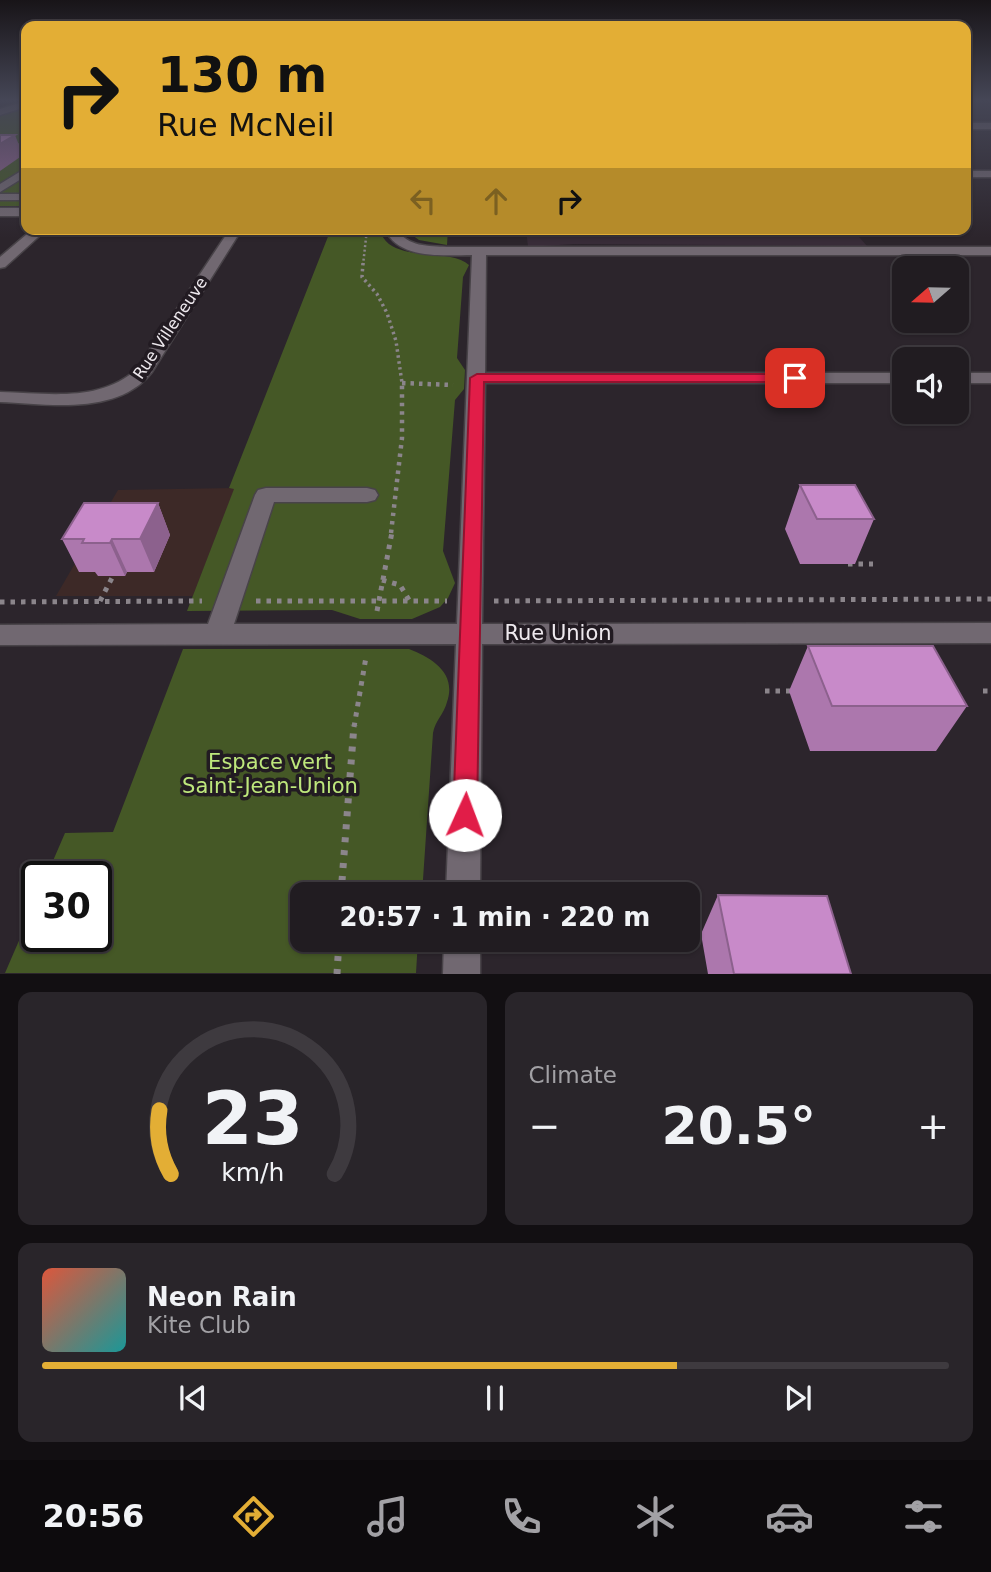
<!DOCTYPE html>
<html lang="en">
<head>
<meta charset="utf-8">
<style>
	:root { --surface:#211c21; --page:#29252a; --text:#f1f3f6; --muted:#a2a1a5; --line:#3e3a3f; --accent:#e3ae35 }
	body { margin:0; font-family:"DejaVu Sans",sans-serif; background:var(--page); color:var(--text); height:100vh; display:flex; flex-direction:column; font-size:26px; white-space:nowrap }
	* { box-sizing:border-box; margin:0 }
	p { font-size:23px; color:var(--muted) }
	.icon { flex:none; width:38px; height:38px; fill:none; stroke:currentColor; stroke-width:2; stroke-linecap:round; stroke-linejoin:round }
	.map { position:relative; height:974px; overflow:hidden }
	.side { display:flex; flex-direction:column; gap:18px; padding:18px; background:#120f12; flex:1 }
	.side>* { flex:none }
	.banner { position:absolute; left:21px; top:21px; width:950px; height:214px; border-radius:14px; box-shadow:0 2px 5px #0004,0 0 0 2px var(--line); background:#e3ae35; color:#111; overflow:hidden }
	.needle { width:46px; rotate:250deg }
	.controls { position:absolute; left:892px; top:256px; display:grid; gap:14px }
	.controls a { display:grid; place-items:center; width:77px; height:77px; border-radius:14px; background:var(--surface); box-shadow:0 2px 5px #0004,0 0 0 2px var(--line); font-size:35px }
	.speed { position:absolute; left:21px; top:861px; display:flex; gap:14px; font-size:35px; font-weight:700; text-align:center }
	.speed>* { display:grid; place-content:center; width:91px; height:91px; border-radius:50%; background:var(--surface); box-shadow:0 2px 5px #0004,0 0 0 2px var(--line); line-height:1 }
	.speed .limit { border:4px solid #111; border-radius:10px; background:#fff; color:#111 }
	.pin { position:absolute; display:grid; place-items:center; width:60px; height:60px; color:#fff; margin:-30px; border-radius:14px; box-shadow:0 4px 10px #0006 }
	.me { position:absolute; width:77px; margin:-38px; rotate:2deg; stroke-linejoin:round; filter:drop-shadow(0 0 5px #0008) }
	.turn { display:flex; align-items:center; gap:24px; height:147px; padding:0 21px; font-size:32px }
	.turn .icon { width:91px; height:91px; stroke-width:2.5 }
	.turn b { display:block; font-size:49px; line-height:60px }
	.lanes { display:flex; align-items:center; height:66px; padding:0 21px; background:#0003; justify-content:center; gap:35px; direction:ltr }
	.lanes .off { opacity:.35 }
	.big { font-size:52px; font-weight:700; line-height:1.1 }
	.side .widget { flex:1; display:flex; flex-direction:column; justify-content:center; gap:10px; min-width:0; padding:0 24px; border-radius:14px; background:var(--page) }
	.side .dial { align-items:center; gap:0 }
	.dial svg { height:182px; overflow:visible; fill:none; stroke:var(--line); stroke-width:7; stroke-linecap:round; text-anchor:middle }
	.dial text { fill:var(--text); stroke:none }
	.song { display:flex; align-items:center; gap:21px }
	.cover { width:84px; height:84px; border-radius:10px; background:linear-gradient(135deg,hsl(10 70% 55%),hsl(180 70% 35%)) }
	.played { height:7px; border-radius:4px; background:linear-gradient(90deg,var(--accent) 70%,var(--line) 70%) }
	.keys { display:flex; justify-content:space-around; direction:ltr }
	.heat { display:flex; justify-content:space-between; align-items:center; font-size:38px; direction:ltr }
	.side .tiles { flex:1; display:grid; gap:18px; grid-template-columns:1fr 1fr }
	.widget:last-child { grid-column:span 2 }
	.trip { position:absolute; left:290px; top:882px; width:410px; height:70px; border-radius:14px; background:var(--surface); box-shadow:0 2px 5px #0004,0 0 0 2px var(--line); font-weight:700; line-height:70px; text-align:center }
	.menu { display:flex; height:112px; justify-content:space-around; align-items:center; background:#0d0b0d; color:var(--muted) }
	.menu .icon { width:49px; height:49px }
	.menu .on { color:var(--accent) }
	.menu b { font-size:32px; color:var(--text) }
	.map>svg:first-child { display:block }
	.commercial { fill:#3d2927 }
	.built { fill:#382c38 }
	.green { fill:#455826 }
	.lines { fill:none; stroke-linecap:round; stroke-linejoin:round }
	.minor-casing { stroke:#484348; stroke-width:3 }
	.path-far5 { stroke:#8b858b; stroke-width:2; stroke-dasharray:2 2.5; stroke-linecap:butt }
	.path-far4 { stroke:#8b858b; stroke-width:2.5; stroke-dasharray:2 2.5; stroke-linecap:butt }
	.path-far3 { stroke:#8b858b; stroke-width:3.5; stroke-dasharray:2.5 3.5; stroke-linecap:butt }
	.path-far2 { stroke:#8b858b; stroke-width:4.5; stroke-dasharray:3.5 5; stroke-linecap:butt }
	.path-far1 { stroke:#8b858b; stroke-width:5; stroke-dasharray:4.5 6; stroke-linecap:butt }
	.path { stroke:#8b858b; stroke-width:7; stroke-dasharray:5 8; stroke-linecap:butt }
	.minor { fill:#716871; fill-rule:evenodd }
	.wall { fill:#ac77ad }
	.shaded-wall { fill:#8c618d }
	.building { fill:#c88ac9; stroke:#8c618d; stroke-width:2 }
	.route { fill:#e11d48; stroke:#92132f; stroke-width:2 }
	.labels { text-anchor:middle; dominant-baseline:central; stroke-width:7; stroke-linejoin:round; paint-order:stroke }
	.far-street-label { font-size:16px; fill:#eee9ee; stroke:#221b22 }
	.near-street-label { font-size:21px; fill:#eee9ee; stroke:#221b22 }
	.near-park-label { font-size:21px; fill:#bee77c; stroke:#221b22 }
</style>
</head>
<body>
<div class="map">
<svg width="991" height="974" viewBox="0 0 991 974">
	<rect width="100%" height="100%" fill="#2c252c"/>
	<path class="commercial" d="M235 488 193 596H56L118 490Z"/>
	<path class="built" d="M526 229H852L867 246 574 244 528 247Z"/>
	<path class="green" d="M26 107V206H0V115Z
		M331 229H380C387 265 449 246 469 265L463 277 457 358 465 370 464 389 455 400 443 551 455 583 448 598 440 607 412 619H360L332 610 187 611 234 489 229 488Z
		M448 229 447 245 419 240 405 230Z
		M183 649H409C432 658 457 673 447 702 444 714 435 721 433 733L422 894H303V940H418L416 973H5L37 899V936H96V877H46L65 833 113 832Z"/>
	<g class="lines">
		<defs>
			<path id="minor" d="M26 101V107L0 115V109Z
				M966 123H991V129H966Z
				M26 168V176L0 192V184Z
				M966 171H991V177H966Z
				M0 194H26V200H0Z
				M0 208H26V216H0Z
				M33 229H47L5 267 0 268V257Z
				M230 229H242L152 372C118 416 48 404 0 402V392C47 393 99 403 137 369Z
				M385 229H397C407 247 429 246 447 247H991V255H486L485 373H905V383H485L482 624 991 623V643L482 644 480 894H446L456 644 0 645V625L208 624 255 495 258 490 266 488H367L375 490 378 495 375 500 367 502H274L234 624H457L472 255C444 255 398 260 385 229Z
				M957 373H991V383H957Z
				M444 940H480V974H443Z"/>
		</defs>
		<use href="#minor" class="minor-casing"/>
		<path class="path-far5" d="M14 146 26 142
			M15 149 26 147"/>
		<path class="path-far4" d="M363 265 367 229"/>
		<path class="path-far3" d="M363 263 362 277 377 294 387 313 396 341 402 383"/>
		<path class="path-far2" d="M402 383 453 385
			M391 533 402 438V381"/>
		<path class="path-far1" d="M848 564H873
			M382 580 400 585 409 600
			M100 601 113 576
			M256 601H447
			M494 601 991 599
			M0 602 202 601
			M377 611 392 532
			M765 691H792
			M983 691H991
			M354 727 366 657"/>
		<path class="path" d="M341 894 354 725
			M337 974 339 940"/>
		<use href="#minor" class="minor"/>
	</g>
	<path class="wall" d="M569 229H615L614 235H589L588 232H569Z
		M800 485 874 519 855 564H800L785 529Z
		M158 503 170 535 154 572H127L125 576H98L95 572H79L62 539Z
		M808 646 967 706 936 751H810L789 691Z
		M718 895 851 974H708L701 934Z"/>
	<path class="shaded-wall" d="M15 135 23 155 0 171V144Z
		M158 503 170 535 154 572 140 539Z
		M112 539 127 572 125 576 110 543Z"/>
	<path class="building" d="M0 135H15L0 144Z
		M800 485H855L874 519H817Z
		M84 503H158L140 539H112L110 543H82L84 539H62Z
		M808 646H933L967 706H832Z
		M718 895 827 896 851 974H734Z"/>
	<linearGradient id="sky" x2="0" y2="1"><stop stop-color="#181418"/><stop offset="0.42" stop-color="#454656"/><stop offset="1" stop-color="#454656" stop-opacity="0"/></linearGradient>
	<rect width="991" height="238" fill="url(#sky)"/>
	<path class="route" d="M477 374H795L801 378 795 382H484L477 815 473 823 465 827 456 823 453 815 470 378Z"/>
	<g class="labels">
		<g class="far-street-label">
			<text transform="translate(170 328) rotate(-56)">Rue Villeneuve</text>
		</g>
		<g class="near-street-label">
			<text x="558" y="633">Rue Union</text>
		</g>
		<g class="near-park-label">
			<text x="270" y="762">Espace vert<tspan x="270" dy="24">Saint-Jean-Union</tspan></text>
		</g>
	</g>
</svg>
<div class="controls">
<a><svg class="needle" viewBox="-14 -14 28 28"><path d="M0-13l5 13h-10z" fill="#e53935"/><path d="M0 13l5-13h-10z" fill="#a2a1a5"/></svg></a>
<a><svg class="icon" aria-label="sound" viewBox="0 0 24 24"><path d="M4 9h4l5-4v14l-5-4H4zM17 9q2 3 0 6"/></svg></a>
</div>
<div class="speed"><div class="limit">30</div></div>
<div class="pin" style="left:795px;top:378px;background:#d93025"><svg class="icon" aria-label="arrive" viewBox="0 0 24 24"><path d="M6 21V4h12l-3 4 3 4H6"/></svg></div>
<svg class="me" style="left:465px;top:815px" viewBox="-20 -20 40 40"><circle r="19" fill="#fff"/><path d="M0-13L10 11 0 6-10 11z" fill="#e11d48"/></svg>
<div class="trip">20:57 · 1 min · 220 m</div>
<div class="banner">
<div class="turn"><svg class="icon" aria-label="right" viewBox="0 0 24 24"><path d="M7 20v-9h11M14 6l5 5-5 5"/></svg><div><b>130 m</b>Rue McNeil</div></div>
<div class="lanes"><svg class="icon off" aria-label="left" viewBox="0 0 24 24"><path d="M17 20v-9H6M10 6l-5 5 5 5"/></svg><svg class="icon off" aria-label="ahead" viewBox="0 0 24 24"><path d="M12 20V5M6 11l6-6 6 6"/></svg><svg class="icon" aria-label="right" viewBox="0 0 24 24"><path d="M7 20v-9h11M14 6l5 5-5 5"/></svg></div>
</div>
</div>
<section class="side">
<div class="tiles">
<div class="widget dial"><svg viewBox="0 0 100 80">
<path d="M14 69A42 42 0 1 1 86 69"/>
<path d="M14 69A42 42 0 0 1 9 41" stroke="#e3ae35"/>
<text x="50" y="56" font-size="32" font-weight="700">23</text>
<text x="50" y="72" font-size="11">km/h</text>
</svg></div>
<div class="widget"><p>Climate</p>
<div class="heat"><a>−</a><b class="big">20.5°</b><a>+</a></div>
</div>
<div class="widget">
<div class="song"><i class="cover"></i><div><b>Neon Rain</b><p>Kite Club</p></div></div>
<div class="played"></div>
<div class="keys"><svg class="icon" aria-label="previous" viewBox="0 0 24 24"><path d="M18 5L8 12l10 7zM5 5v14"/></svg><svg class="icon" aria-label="pause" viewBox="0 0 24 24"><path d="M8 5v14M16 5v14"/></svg><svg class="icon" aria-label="next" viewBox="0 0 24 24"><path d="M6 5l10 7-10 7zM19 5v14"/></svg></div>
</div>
</div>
</section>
<nav class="menu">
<b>20:56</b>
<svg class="icon on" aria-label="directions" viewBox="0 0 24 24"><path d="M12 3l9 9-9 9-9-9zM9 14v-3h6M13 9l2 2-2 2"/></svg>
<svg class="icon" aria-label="music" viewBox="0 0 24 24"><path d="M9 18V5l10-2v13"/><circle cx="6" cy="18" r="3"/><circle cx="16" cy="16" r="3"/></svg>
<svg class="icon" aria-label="phone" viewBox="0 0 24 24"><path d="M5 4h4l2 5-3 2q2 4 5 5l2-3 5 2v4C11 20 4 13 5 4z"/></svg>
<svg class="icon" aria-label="climate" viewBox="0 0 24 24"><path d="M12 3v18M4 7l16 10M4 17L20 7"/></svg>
<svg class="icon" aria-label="car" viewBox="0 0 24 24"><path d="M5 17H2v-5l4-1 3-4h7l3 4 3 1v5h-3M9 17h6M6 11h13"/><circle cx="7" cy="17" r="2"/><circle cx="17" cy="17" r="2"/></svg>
<svg class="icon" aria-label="filters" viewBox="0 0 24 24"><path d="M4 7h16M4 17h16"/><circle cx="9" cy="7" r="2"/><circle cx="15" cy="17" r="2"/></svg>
</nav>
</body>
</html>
